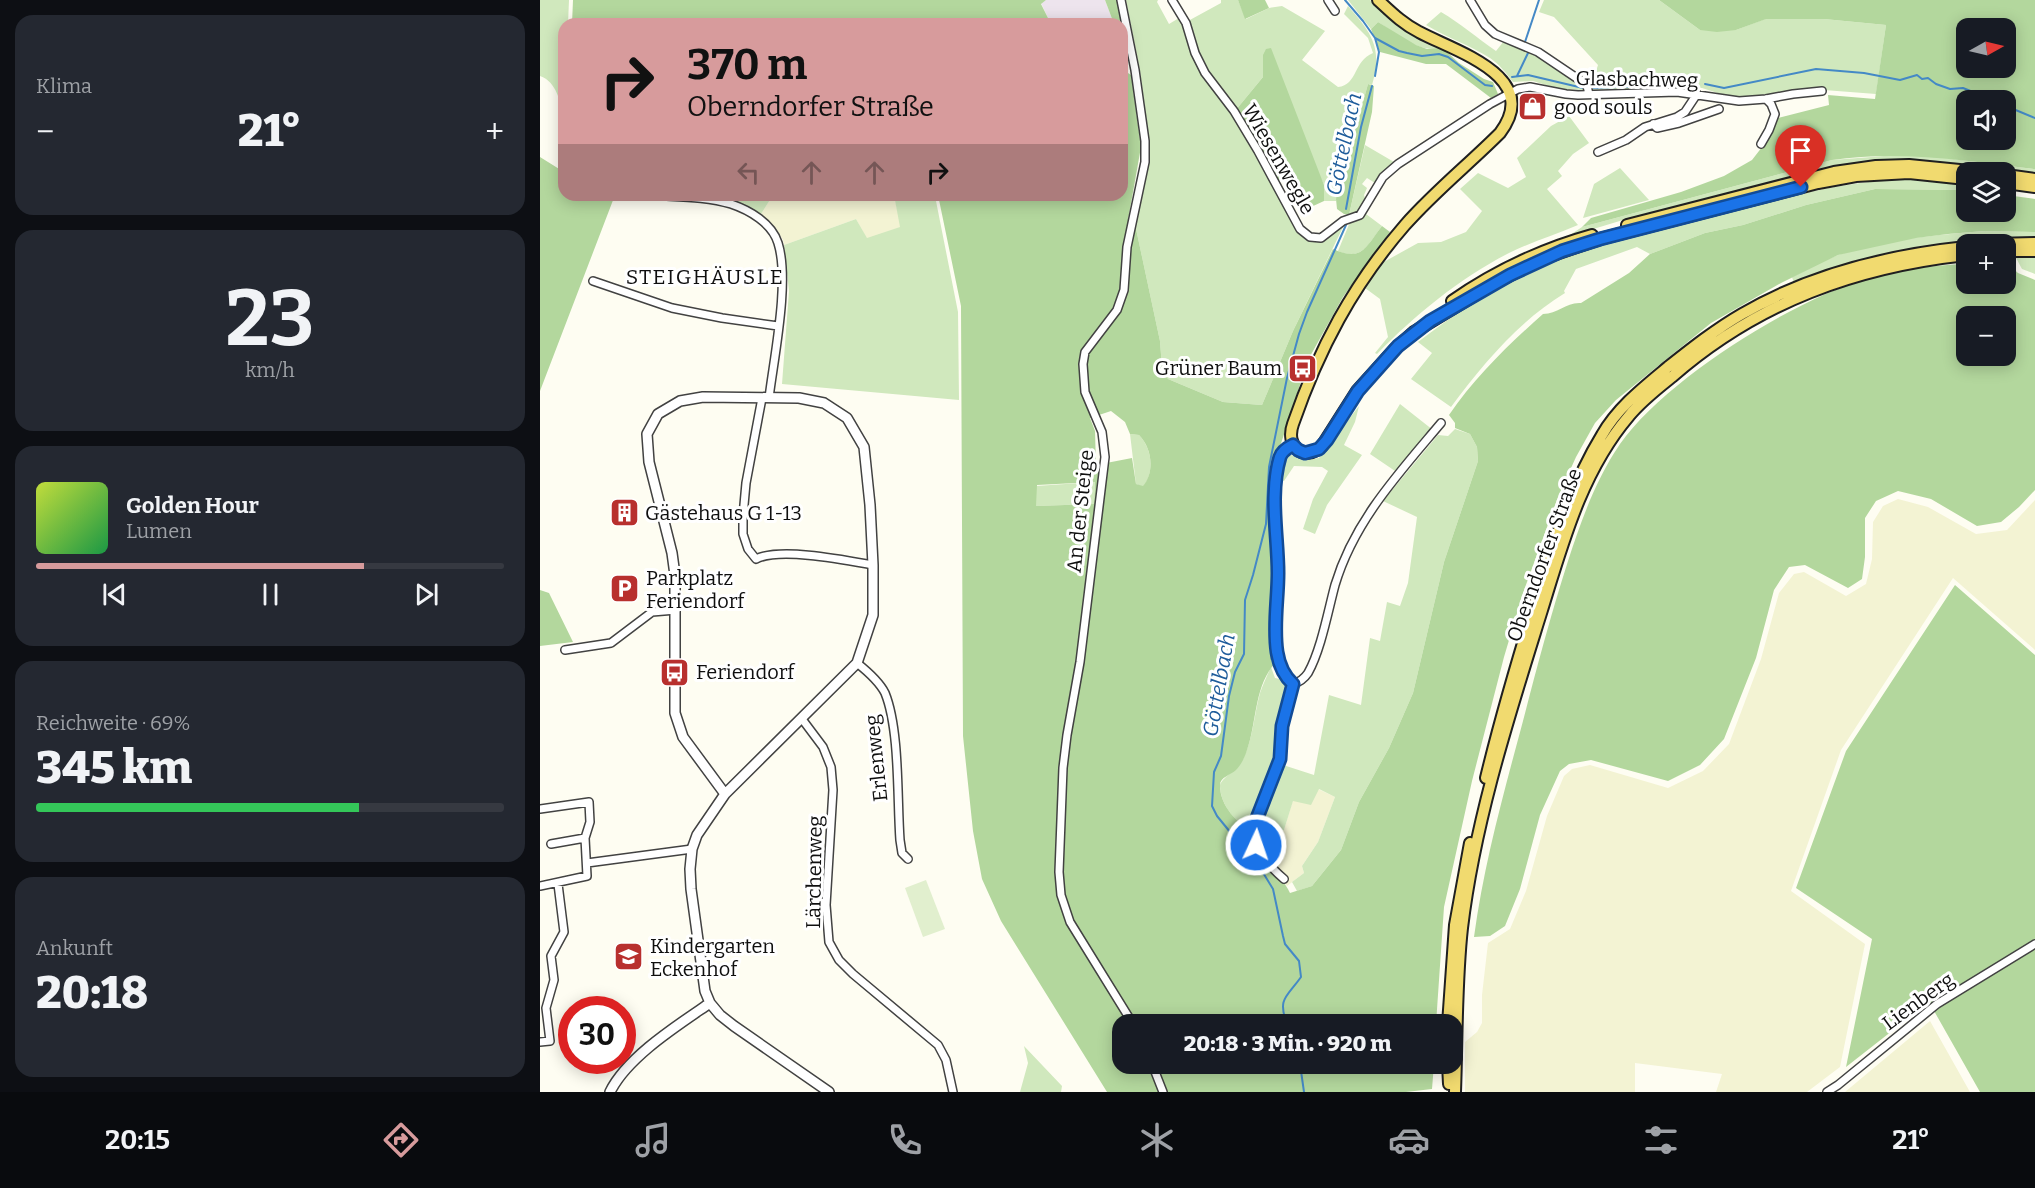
<!DOCTYPE html>
<html lang="de">
<head>
<meta charset="utf-8">
<style>
	:root { --surface:#171b24; --page:#242831; --text:#f1f3f6; --muted:#9ea1a6; --line:#363941; --accent:#d79b9c }
	body { margin:0; font-family:Bitter,serif; background:var(--page); color:var(--text); height:100vh; display:flex; flex-direction:column; font-size:22px; white-space:nowrap }
	* { box-sizing:border-box; margin:0 }
	p { font-size:20px; color:var(--muted) }
	.icon { flex:none; width:33px; height:33px; fill:none; stroke:currentColor; stroke-width:2; stroke-linecap:round; stroke-linejoin:round }
	.map { position:relative; flex:1; overflow:hidden }
	.sheet { display:flex; flex-direction:column; gap:15px; padding:15px; background:#0d0f14; width:540px }
	.sheet>* { flex:none }
	.top-card { position:absolute; left:18px; top:18px; width:570px; height:183px; border-radius:18px; box-shadow:0 3px 15px #0003; background:#d79b9c; color:#111; overflow:hidden }
	.needle { width:39px; rotate:82deg }
	.tools { position:absolute; left:1416px; top:18px; display:grid; gap:12px }
	.tools a { display:grid; place-items:center; width:60px; height:60px; border-radius:12px; background:var(--surface); box-shadow:0 3px 15px #0003; font-size:30px }
	.speed { position:absolute; left:18px; top:996px; display:flex; gap:12px; font-size:30px; font-weight:700; text-align:center }
	.speed>* { display:grid; place-content:center; width:78px; height:78px; border-radius:50%; background:var(--surface); box-shadow:0 3px 15px #0003; line-height:1 }
	.speed .limit { border:9px solid #d22; background:#fff; color:#111 }
	.pin { position:absolute; display:grid; place-items:center; width:51px; height:51px; color:#fff; margin:-62px -26px; border-radius:50% 50% 50% 0; rotate:-45deg; box-shadow:0 0 6px #0007 }
	.pin .icon { rotate:45deg }
	.me { position:absolute; width:66px; margin:-33px; rotate:3deg; stroke-linejoin:round; filter:drop-shadow(0 0 4px #0008) }
	.turn { display:flex; align-items:center; gap:21px; height:126px; padding:0 30px; font-size:27px }
	.turn .icon { width:78px; height:78px; stroke-width:2.5 }
	.turn b { display:block; font-size:42px; line-height:51px }
	.lanes { display:flex; align-items:center; height:57px; padding:0 30px; background:#0003; justify-content:center; gap:30px; direction:ltr }
	.lanes .off { opacity:.35 }
	.big { font-size:45px; font-weight:800; line-height:1.1 }
	.sheet .tile { flex:1; display:flex; flex-direction:column; justify-content:center; gap:9px; min-width:0; padding:0 21px; border-radius:18px; background:var(--page) }
	.sheet .dial { align-items:center; gap:0 }
	.dial b { font-size:78px; line-height:1 }
	.song { display:flex; align-items:center; gap:18px }
	.cover { width:72px; height:72px; border-radius:9px; background:linear-gradient(135deg,hsl(70 70% 55%),hsl(140 70% 35%)) }
	.played { height:6px; border-radius:3px; background:linear-gradient(90deg,var(--accent) 70%,var(--line) 70%) }
	.keys { display:flex; justify-content:space-around; direction:ltr }
	.heat { display:flex; justify-content:space-between; align-items:center; font-size:33px; direction:ltr }
	.charge { height:9px; border-radius:4px; background:linear-gradient(90deg,#34c759 69%,var(--line) 0) }
	.trip { position:absolute; left:572px; top:1014px; width:351px; height:60px; border-radius:18px; background:var(--surface); box-shadow:0 3px 15px #0003; font-weight:800; line-height:60px; text-align:center }
	.tabs { display:flex; height:96px; justify-content:space-around; align-items:center; background:#090b0e; color:var(--muted) }
	.tabs .icon { width:42px; height:42px }
	.tabs .selected { color:var(--accent) }
	.tabs b { font-size:27px; color:var(--text) }
	main { display:flex; flex:1; min-height:0 }
	.map>svg:first-child { display:block }
	.industrial { fill:#ede4ed }
	.farmland { fill:#f3f3d3 }
	.green { fill:#d0e8bd }
	.forest { fill:#b3d79d; fill-rule:evenodd }
	.pitch { fill:#e1efce }
	.lines { fill:none; stroke-linecap:round; stroke-linejoin:round }
	.stream { stroke:#4489c6; stroke-width:2 }
	.minor-casing { stroke:#424242; stroke-width:10 }
	.tertiary-casing { stroke:#424242; stroke-width:12 }
	.primary-casing { stroke:#202020; stroke-width:14 }
	.minor { stroke:#fff; stroke-width:7 }
	.tertiary { stroke:#fff; stroke-width:9 }
	.primary { stroke:#f1da6f; stroke-width:10 }
	.route-casing { stroke:#114b97; stroke-width:15 }
	.route { stroke:#1a73e8; stroke-width:10 }
	.labels { text-anchor:middle; dominant-baseline:central; stroke-width:6; stroke-linejoin:round; paint-order:stroke }
	.street-label { font-size:20px; fill:#0f0f0f; stroke:#fff }
	.poi-label { font-size:20px; fill:#0f0f0f; stroke:#fff; text-anchor:start }
	.water-label { font-size:21px; font-style:italic; fill:#1e5c9b; stroke:#fff }
	.neighbourhood-label { font-size:21px; letter-spacing:1.5px; fill:#0f0f0f; stroke:#fff }
</style>
</head>
<body>
<main>
<section class="sheet">
<div class="tile"><p>Klima</p>
<div class="heat"><a>−</a><b class="big">21°</b><a>+</a></div>
</div>
<div class="tile dial"><b>23</b><p>km/h</p></div>
<div class="tile">
<div class="song"><i class="cover"></i><div><b>Golden Hour</b><p>Lumen</p></div></div>
<div class="played"></div>
<div class="keys"><svg class="icon" aria-label="previous" viewBox="0 0 24 24"><path d="M18 5L8 12l10 7zM5 5v14"/></svg><svg class="icon" aria-label="pause" viewBox="0 0 24 24"><path d="M8 5v14M16 5v14"/></svg><svg class="icon" aria-label="next" viewBox="0 0 24 24"><path d="M6 5l10 7-10 7zM19 5v14"/></svg></div>
</div>
<div class="tile"><p>Reichweite · 69%</p><b class="big">345 km</b><div class="charge"></div></div>
<div class="tile"><p>Ankunft</p><b class="big">20:18</b></div>
</section>
<div class="map">
<svg width="1495" height="1092" viewBox="0 0 1495 1092">
	<rect width="100%" height="100%" fill="#fefdf2"/>
	<path class="industrial" d="M506 0H565L574 24H511L501 3Z"/>
	<path class="farmland" d="M233 195H354L361 227 327 239 316 219 244 245 243 240 236 228 221 214Z
		M1358 499 1388 507 1436 534 1467 530 1495 500V650L1413 578 1301 750 1251 891 1325 944 1300 1067 1267 1092H1176L1182 1074 1095 1063V1092H925V1042L937 1032 942 1023V995L948 943 970 929 986 891 1007 816 1024 776 1032 769 1050 765 1128 788 1163 771 1189 744 1221 659 1239 593 1254 574 1264 572 1306 596 1326 584 1332 559 1333 522 1343 506Z
		M778 789 795 797 778 842 762 866 764 873 747 886 726 865V839L737 832 744 830 753 800Z
		M1390 1021 1430 1092H1305Z"/>
	<path class="green" d="M0 0H29L28 24H24V117C20 102 17 82 0 76Z
		M586 0H618L617 2 629 24 639 18 643 24 655 61 692 111 748 215 760 232 782 240 787 239 804 225 753 331 722 405 683 402 628 379 622 368 620 341 595 224 608 162 610 145 600 71Z
		M681 0H698L706 19 729 8 742 6 785 31 762 60 798 87C818 85 813 61 833 53L828 38 804 14 808 6C832 33 843 49 832 85L828 84 796 201H784V185L723 55V77L695 111C683 94 667 78 660 58 656 45 656 33 648 21L681 3Z
		M808 0H830L852 20 898 48C878 53 854 32 838 22L831 29Z
		M1004 0H1119L1160 30H1196L1225 19H1284L1346 25 1336 94 1271 89 1203 97 1187 96 1162 88 1053 92 1052 84 1058 65 1014 17 999 12Z
		M901 12C920 23 937 38 956 51L964 41 996 54 1042 84 1044 90 1019 89 993 81 973 82C966 73 959 64 950 58 930 45 907 38 886 25Z
		M1029 116 1049 143 1033 154 1018 171 1022 176 1007 189 1038 225C1015 235 991 242 969 253 920 278 875 315 837 354L835 353 848 337 840 299 825 288 842 263 878 243 901 242 926 232 942 211 920 189 938 173 968 188 986 177 977 158 1011 126Z
		M825 145 854 162 835 183 827 178 822 184 827 188 824 195 826 202 821 210 809 215Z
		M1357 155 1390 156 1495 169V175L1406 164 1188 194 1083 220 1027 237 1042 227 1292 160Z
		M1080 168 1109 200 1043 218 1054 184Z
		M1365 179 1426 185V190L1335 189 1266 205 1203 225 1165 233 1110 254 1097 247 1036 269 1024 291 1025 293C979 321 943 364 911 407L871 379 892 353 878 342C921 309 967 278 1019 259 1069 241 1122 230 1173 216 1237 199 1299 182 1365 179Z
		M170 195H233L221 214 189 200Z
		M354 195 395 196 418 312 419 400 242 384 249 291 244 245 316 219 327 238 360 227Z
		M826 214 842 226C829 243 822 262 798 251L810 222Z
		M1444 231 1495 232V238C1412 239 1332 254 1254 283L1252 277C1267 270 1282 261 1298 255 1340 239 1399 235 1444 231Z
		M1475 256H1495V274L1482 269Z
		M860 404 893 430 858 473 830 454Z
		M819 406 815 422 804 445 822 455 787 505 775 534 763 529 773 499 788 471 782 467 754 466 744 481 740 480 747 456 751 455 767 460 779 458Z
		M915 429 930 434 937 447 938 461 904 562 873 693 849 748 819 802 801 850 772 886 757 891 752 882 764 873 762 866 778 842 795 797 779 789 771 805 753 801 744 830 737 832 726 839V856L718 845 717 826 740 764 774 775 789 695 821 705 830 638 840 641 847 602 860 606 868 583 877 517 843 501 898 435 908 436Z
		M590 434 599 435C612 448 615 472 603 487L596 484Z
		M555 482 554 504 496 506V486Z
		M731 667 735 678 744 680 747 689 748 703 737 762 715 814 712 834C697 821 681 808 680 786 680 779 697 770 703 759 713 739 714 715 720 693 723 684 727 676 731 667Z
		M484 1046 522 1086 521 1092H480L488 1063Z"/>
	<path class="forest" d="M33 0H506L501 4 511 24H32Z
		M565 0H578L582 24H574Z
		M698 0H725L729 8 705 19Z
		M1119 0H1495V169C1426 161 1361 150 1292 160L1042 227 1051 218 1141 192 1184 176 1212 160 1229 138 1238 118 1289 105 1288 95 1335 99 1346 25 1284 19H1226L1196 30 1177 32 1160 30ZM1426 28H1466V68H1426ZM1426 100H1466V140H1426Z
		M838 22 876 45 887 49 898 48 906 51 919 63 944 79 953 82 958 94 951 98 906 64H886L840 52 831 29Z
		M731 48 784 185V201L771 207 755 175 735 182 695 111 723 77V55L726 49Z
		M582 69 591 75 601 147 588 220 595 224 620 341 622 368 628 379 683 402 722 405 753 331 793 249C822 262 825 248 842 226L850 232 803 297 768 360 735 462 732 534 735 588 736 662C714 685 717 722 707 750 705 757 701 765 696 770 691 775 680 777 680 785 680 807 697 821 712 834 715 863 740 870 750 893L772 886 801 850 819 802 849 748 873 693 904 562 938 461 937 447 930 434 915 428V423L909 415C935 377 969 344 1003 314 1018 314 1026 302 1041 303L1089 273 1110 254 1165 233 1203 225 1266 205 1335 189 1426 190V212H1466V195L1495 199V232L1444 231 1408 234 1376 238 1298 255 1241 283 1171 323 1076 400 1055 423 1036 457 1018 497 983 593 964 657 932 781 904 907 896 1024H582V1064H894L892 1089 866 1092H567L461 921 442 879 433 831 423 736 421 306 398 195H582ZM571 411 585 422 590 434 599 435C612 448 615 472 603 486L596 484 592 458 556 465 555 431 550 418ZM555 482 554 504 496 506 497 485Z
		M828 84 834 86 832 112 809 215 804 214 797 209 796 199Z
		M0 157 24 172V195H75L0 391Z
		M1466 262 1478 273 1495 280V490L1479 507 1461 522 1437 526 1391 499 1358 491 1336 501 1325 518V557L1322 579 1308 588 1265 565 1249 567 1234 590 1216 658 1184 739 1160 765 1128 781 1051 760 1029 764 1020 771 1000 815 980 889 965 926 950 936 934 937C944 863 964 792 983 721 997 667 1011 614 1028 561 1041 521 1056 479 1080 444 1125 380 1251 301 1326 279 1358 270 1394 265 1426 264V284H1466ZM1426 316H1466V356H1426Z
		M1415 585 1495 655V1092H1440L1389 1002 1306 1067 1332 939 1256 888 1306 751Z
		M0 590 9 593 33 642 0 646Z"/>
	<path class="pitch" d="M386 880 405 929 383 937 365 888Z"/>
	<g class="lines">
		<path class="stream" d="M805 0 823 21 835 38 859 51 867 53 882 56 899 54 908 57 945 85 952 86
			M835 38 839 52 835 76
			M985 42 999 0
			M977 76 988 53
			M972 77 988 75 1043 88
			M1165 84 1184 88 1276 69 1324 73 1360 80 1377 75 1382 79 1388 78 1396 84 1410 89 1423 88 1453 100
			M1052 88 1154 84
			M1466 106 1495 118
			M806 209 821 127 832 86
			M747 1024C737 998 747 997 761 977L759 961 745 944 743 936 733 889 722 871 677 816 672 806 674 772 681 756 689 696 695 672 704 654 705 600 713 575 726 524 729 467 747 378 759 334 767 312 806 225
			M760 1064 764 1092"/>
		<defs>
			<path id="minor" d="M581 0 595 70 605 141V162L587 247 584 290 577 310 545 352 543 364 545 392 562 432 565 457 540 662 527 735 523 768 519 872 521 895 530 922 593 1024
				M632 0 646 23 655 53 665 73 694 111 718 151 760 229 770 237 781 238 803 221 820 215 843 177 858 164 950 104 978 89 990 87 1026 94 1038 95 1137 92 1199 101 1226 99 1253 94 1282 91
				M788 0 795 11
				M930 0 945 25 955 34 998 52 1044 83 1047 86 1049 94
				M1113 124 1117 128 1139 123 1179 109
				M1221 144 1229 130 1235 114 1231 104 1226 99
				M1058 152 1086 140 1105 127 1137 117 1145 112 1157 94
				M109 195C136 197 165 196 191 204 209 210 232 223 238 243 250 281 234 357 229 398
				M53 281 132 308 182 318 238 326
				M222 398 206 483 203 516V534L208 549 216 559C240 547 305 560 333 565
				M753 445C747 448 742 451 740 457 729 493 738 536 738 573 738 599 733 626 737 652 739 665 743 675 753 684 760 682 764 679 768 673 781 650 788 611 795 585 814 521 859 473 901 423
				M25 650 71 643 112 612 136 610
				M317 663C327 671 339 681 345 693 360 730 357 799 360 840L362 853 368 859
				M262 719 283 747 291 767 293 790 286 905 289 942 299 960 313 974 398 1045 406 1060 413 1092
				M0 809 49 802 50 822 45 838 47 876 0 886
				M11 844 45 838
				M47 863 152 849
				M744 879C689 832 727 813 739 760 742 750 740 739 742 728 744 713 751 699 753 684
				M0 1042 10 1041 6 1008 14 980 11 956 24 932 18 884
				M612 1064 623 1092
				M1287 1092 1298 1085 1397 1004 1495 944"/>
			<path id="tertiary" d="M185 794 143 737 135 713V575L132 553 109 462 107 434 118 414 140 401 163 397 259 398 284 403 307 418 324 447 330 505 333 565V615L317 663 185 794 157 835 152 849 150 869 151 889 165 991 170 1003 180 1015 194 1026 289 1092
				M70 1092C87 1057 138 1025 170 1003"/>
			<path id="primary" d="M838 0C851 12 863 24 879 32 914 51 1003 76 960 133 929 164 894 192 865 225 812 286 779 349 753 424 745 446 763 463 782 446L817 391 855 349 874 332 953 284 1004 258 1060 239 1278 183 1316 176 1369 173 1426 179
				M1466 175 1495 179
				M1466 183 1495 187
				M1087 225 1294 172 1336 166 1369 165 1440 172
				M1453 244 1495 243
				M1466 251H1495
				M912 301C955 271 1002 249 1052 235
				M946 778C961 716 979 655 998 594 1015 540 1032 484 1062 435 1078 407 1104 387 1128 367 1152 348 1176 329 1202 314 1269 275 1349 255 1426 247
				M908 1024 915 925 930 843
				M908 1064 909 1084
				M915 1092C917 1037 916 982 922 928 935 820 970 713 1002 610 1023 542 1042 471 1089 416 1101 401 1118 388 1133 376 1218 302 1316 267 1426 255"/>
		</defs>
		<use href="#minor" class="minor-casing"/>
		<use href="#tertiary" class="tertiary-casing"/>
		<use href="#primary" class="primary-casing"/>
		<use href="#minor" class="minor"/>
		<use href="#tertiary" class="tertiary"/>
		<use href="#primary" class="primary"/>
	</g>
	<g class="lines">
		<defs>
			<path id="route" d="M716 845 717 818 740 759 742 726 753 684C743 675 739 665 737 652 733 626 738 599 738 573 738 536 729 494 740 457 742 451 747 448 753 445L758 450 765 453 779 449 787 440 818 391 858 346 890 321 970 275 1022 251 1060 239 1261 187"/>
		</defs>
		<use href="#route" class="route-casing"/>
		<use href="#route" class="route"/>
	</g>
	<defs>
		<symbol id="shop-square" viewBox="-11 -11 22 22"><rect x="-9" y="-9" width="18" height="18" rx="4" fill="#b8302e" stroke="#fff"/><path d="M-5-2.5h2.3a2.7 3.5 0 0 1 5.4 0H5L5.5 6h-11ZM-1.5-2.5h3a1.5 2.3 0 0 0-3 0Z" fill="#fff"/></symbol>
		<symbol id="bus-square" viewBox="-11 -11 22 22"><rect x="-9" y="-9" width="18" height="18" rx="4" fill="#b8302e" stroke="#fff"/><path d="M-5-6H5V4H4V6H2V4H-2V6H-4V4H-5ZM-3.5-4V0h7V-4ZM-3.5 1.2v1.5H-2V1.2ZM2 1.2v1.5H3.5V1.2Z" fill="#fff"/></symbol>
		<symbol id="building-square" viewBox="-11 -11 22 22"><rect x="-9" y="-9" width="18" height="18" rx="4" fill="#b8302e" stroke="#fff"/><path d="M-4-6H4V6H1V3H-1V6H-4ZM-2.5-4.3h1.7v1.8h-1.7ZM.8-4.3h1.7v1.8H.8ZM-2.5-1h1.7V.8h-1.7ZM.8-1h1.7V.8H.8Z" fill="#fff"/></symbol>
		<symbol id="parking-square" viewBox="-11 -11 22 22"><rect x="-9" y="-9" width="18" height="18" rx="4" fill="#b8302e" stroke="#fff"/><path d="M-3.5-5.5H1a3.5 3.5 0 0 1 0 7H-1V5.5H-3.5ZM-1-3.4V-.6H.8a1.4 1.4 0 0 0 0-2.8Z" fill="#fff"/></symbol>
		<symbol id="school-square" viewBox="-11 -11 22 22"><rect x="-9" y="-9" width="18" height="18" rx="4" fill="#b8302e" stroke="#fff"/><path d="M0-5L7-2L0 1L-7-2ZM-4 1L0 2.5L4 1V4Q0 6-4 4Z" fill="#fff"/></symbol>
	</defs>
	<g fill-rule="evenodd">
		<use href="#shop-square" x="976" y="90" width="33" height="33"/>
		<use href="#bus-square" x="746" y="352" width="33" height="33"/>
		<use href="#building-square" x="68" y="496" width="33" height="33"/>
		<use href="#parking-square" x="68" y="572" width="33" height="33"/>
		<use href="#bus-square" x="118" y="656" width="33" height="33"/>
		<use href="#school-square" x="72" y="940" width="33" height="33"/>
	</g>
	<g class="labels">
		<g class="street-label">
			<text transform="translate(1097 79) rotate(1)">Glasbachweg</text>
			<text transform="translate(739 159) rotate(60)">Wiesenwegle</text>
			<text transform="translate(540 511) rotate(-84)">An der Steige</text>
			<text transform="translate(1004 555) rotate(-70)">Oberndorfer Straße</text>
			<text transform="translate(336 758) rotate(-96)">Erlenweg</text>
			<text transform="translate(274 872) rotate(-89)">Lärchenweg</text>
			<text transform="translate(1378 1001) rotate(-36)">Lienberg</text>
		</g>
		<g class="poi-label">
			<text x="1014" y="107">good souls</text>
			<text x="742" y="368" text-anchor="end">Grüner Baum</text>
			<text x="105" y="513">Gästehaus G 1-13</text>
			<text x="106" y="578">Parkplatz<tspan x="106" dy="23">Feriendorf</tspan></text>
			<text x="156" y="672">Feriendorf</text>
			<text x="110" y="946">Kindergarten<tspan x="110" dy="23">Eckenhof</tspan></text>
		</g>
		<g class="water-label">
			<text transform="translate(804 144) rotate(-78)">Göttelbach</text>
			<text transform="translate(679 685) rotate(-80)">Göttelbach</text>
		</g>
		<g class="neighbourhood-label">
			<text x="165" y="277">STEIGHÄUSLE</text>
		</g>
	</g>
</svg>
<div class="tools">
<a><svg class="needle" viewBox="-14 -14 28 28"><path d="M0-13l5 13h-10z" fill="#e53935"/><path d="M0 13l5-13h-10z" fill="#9ea1a6"/></svg></a>
<a><svg class="icon" aria-label="sound" viewBox="0 0 24 24"><path d="M4 9h4l5-4v14l-5-4H4zM17 9q2 3 0 6"/></svg></a>
<a><svg class="icon" aria-label="layers" viewBox="0 0 24 24"><path d="M12 4l9 5-9 5-9-5zM3 14l9 5 9-5"/></svg></a>
<a>+</a>
<a>−</a>
</div>
<div class="speed"><div class="limit">30</div></div>
<div class="pin" style="left:1261px;top:187px;background:#d93025"><svg class="icon" aria-label="arrive" viewBox="0 0 24 24"><path d="M6 21V4h12l-3 4 3 4H6"/></svg></div>
<svg class="me" style="left:716px;top:845px" viewBox="-20 -20 40 40"><circle r="17" fill="#1a73e8" stroke="#fff" stroke-width="3"/><path d="M0-11L8 9 0 5-8 9z" fill="#fff"/></svg>
<div class="trip">20:18 · 3 Min. · 920 m</div>
<div class="top-card">
<div class="turn"><svg class="icon" aria-label="right" viewBox="0 0 24 24"><path d="M7 20v-9h11M14 6l5 5-5 5"/></svg><div><b>370 m</b>Oberndorfer Straße</div></div>
<div class="lanes"><svg class="icon off" aria-label="left" viewBox="0 0 24 24"><path d="M17 20v-9H6M10 6l-5 5 5 5"/></svg><svg class="icon off" aria-label="ahead" viewBox="0 0 24 24"><path d="M12 20V5M6 11l6-6 6 6"/></svg><svg class="icon off" aria-label="ahead" viewBox="0 0 24 24"><path d="M12 20V5M6 11l6-6 6 6"/></svg><svg class="icon" aria-label="right" viewBox="0 0 24 24"><path d="M7 20v-9h11M14 6l5 5-5 5"/></svg></div>
</div>
</div>
</main>
<nav class="tabs">
<b>20:15</b>
<svg class="icon selected" aria-label="directions" viewBox="0 0 24 24"><path d="M12 3l9 9-9 9-9-9zM9 14v-3h6M13 9l2 2-2 2"/></svg>
<svg class="icon" aria-label="music" viewBox="0 0 24 24"><path d="M9 18V5l10-2v13"/><circle cx="6" cy="18" r="3"/><circle cx="16" cy="16" r="3"/></svg>
<svg class="icon" aria-label="phone" viewBox="0 0 24 24"><path d="M5 4h4l2 5-3 2q2 4 5 5l2-3 5 2v4C11 20 4 13 5 4z"/></svg>
<svg class="icon" aria-label="climate" viewBox="0 0 24 24"><path d="M12 3v18M4 7l16 10M4 17L20 7"/></svg>
<svg class="icon" aria-label="car" viewBox="0 0 24 24"><path d="M5 17H2v-5l4-1 3-4h7l3 4 3 1v5h-3M9 17h6M6 11h13"/><circle cx="7" cy="17" r="2"/><circle cx="17" cy="17" r="2"/></svg>
<svg class="icon" aria-label="filters" viewBox="0 0 24 24"><path d="M4 7h16M4 17h16"/><circle cx="9" cy="7" r="2"/><circle cx="15" cy="17" r="2"/></svg>
<b>21°</b>
</nav>
</body>
</html>
